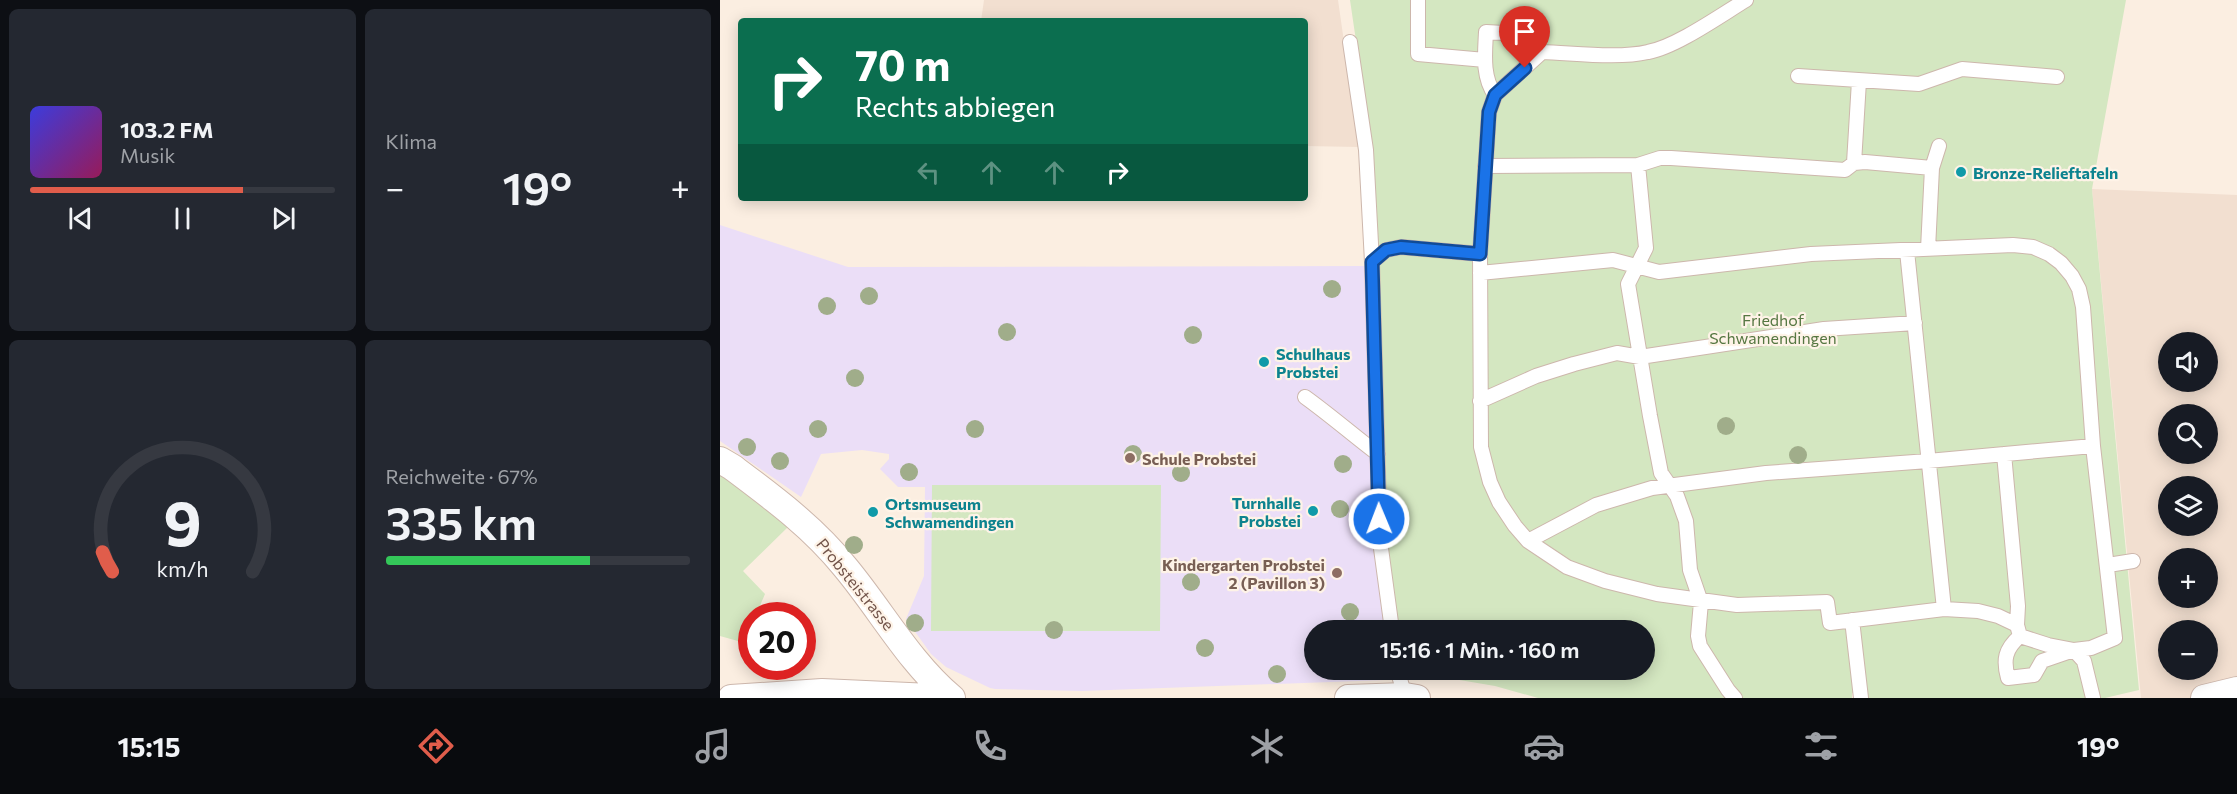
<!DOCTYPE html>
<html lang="de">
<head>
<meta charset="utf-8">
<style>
	:root { --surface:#171b24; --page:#242831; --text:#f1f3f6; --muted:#9ea1a6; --line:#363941; --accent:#e05d4b }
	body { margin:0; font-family:Commissioner,sans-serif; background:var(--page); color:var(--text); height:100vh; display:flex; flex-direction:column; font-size:22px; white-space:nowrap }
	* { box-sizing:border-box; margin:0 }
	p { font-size:20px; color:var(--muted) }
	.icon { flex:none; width:33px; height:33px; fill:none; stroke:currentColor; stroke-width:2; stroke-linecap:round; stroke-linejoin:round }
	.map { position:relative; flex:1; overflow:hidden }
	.drawer { display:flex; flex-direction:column; gap:9px; padding:9px; background:#0d0f14; width:720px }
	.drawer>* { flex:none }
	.banner { position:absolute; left:18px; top:18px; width:570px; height:183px; border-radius:6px; box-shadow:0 3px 15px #0003; background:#0b6e4f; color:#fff; overflow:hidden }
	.controls { position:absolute; left:1438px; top:332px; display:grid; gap:12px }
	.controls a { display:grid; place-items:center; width:60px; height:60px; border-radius:50%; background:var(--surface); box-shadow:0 3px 15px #0003; font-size:30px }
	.speed { position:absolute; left:18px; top:602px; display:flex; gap:12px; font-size:30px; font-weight:700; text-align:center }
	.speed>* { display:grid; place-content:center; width:78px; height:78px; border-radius:50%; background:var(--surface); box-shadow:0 3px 15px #0003; line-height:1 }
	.speed .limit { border:9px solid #d22; background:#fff; color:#111 }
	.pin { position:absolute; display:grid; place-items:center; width:51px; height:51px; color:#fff; margin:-62px -26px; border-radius:50% 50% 50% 0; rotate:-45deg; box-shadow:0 0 6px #0007 }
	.pin .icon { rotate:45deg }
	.me { position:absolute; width:66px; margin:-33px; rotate:359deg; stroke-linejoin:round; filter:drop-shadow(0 0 4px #0008) }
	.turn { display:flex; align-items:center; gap:21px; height:126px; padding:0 18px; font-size:27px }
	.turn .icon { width:78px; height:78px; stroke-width:2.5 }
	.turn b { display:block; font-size:42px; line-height:51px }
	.lanes { display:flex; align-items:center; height:57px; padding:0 18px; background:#0003; justify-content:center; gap:30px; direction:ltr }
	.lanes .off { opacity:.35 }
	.big { font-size:45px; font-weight:600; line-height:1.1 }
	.drawer .tile { flex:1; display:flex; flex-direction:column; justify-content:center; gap:9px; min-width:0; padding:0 21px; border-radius:9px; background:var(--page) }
	.drawer .dial { align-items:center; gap:0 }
	.dial svg { height:156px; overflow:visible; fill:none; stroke:var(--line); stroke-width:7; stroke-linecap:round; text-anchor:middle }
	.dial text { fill:var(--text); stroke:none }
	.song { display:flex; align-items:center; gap:18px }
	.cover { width:72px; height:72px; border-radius:9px; background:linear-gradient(135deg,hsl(240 70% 55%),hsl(330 70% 35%)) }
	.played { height:6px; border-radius:3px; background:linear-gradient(90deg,var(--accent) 70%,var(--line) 70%) }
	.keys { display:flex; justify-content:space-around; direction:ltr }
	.heat { display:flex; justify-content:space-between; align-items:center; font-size:33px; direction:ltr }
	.charge { height:9px; border-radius:4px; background:linear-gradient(90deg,#34c759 67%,var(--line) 0) }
	.drawer .tiles { flex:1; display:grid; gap:9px; grid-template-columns:repeat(2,1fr) }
	.trip { position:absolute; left:584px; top:620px; width:351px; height:60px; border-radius:30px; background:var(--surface); box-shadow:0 3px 15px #0003; font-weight:600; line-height:60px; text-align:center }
	.tab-bar { display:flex; height:96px; justify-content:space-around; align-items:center; background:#090b0e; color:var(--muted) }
	.tab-bar .icon { width:42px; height:42px }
	.tab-bar .active { color:var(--accent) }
	.tab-bar b { font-size:27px; color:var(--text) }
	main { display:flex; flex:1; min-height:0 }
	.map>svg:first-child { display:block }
	.residential { fill:#f2dfd0; fill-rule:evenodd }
	.education { fill:#ebdef7 }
	.green { fill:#d4e7c1 }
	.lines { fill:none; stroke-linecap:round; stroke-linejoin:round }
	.lane-casing { stroke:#cdb7ac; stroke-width:16 }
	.street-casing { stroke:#cdb7ac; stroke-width:28 }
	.lane { stroke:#fff; stroke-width:14 }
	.street { stroke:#fff; stroke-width:26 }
	.tree { fill:#a0ad8a }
	.route-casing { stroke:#114b97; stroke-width:15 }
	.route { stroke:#1a73e8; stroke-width:10 }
	.culture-dot { fill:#0f9aa8; stroke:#fef3e7; stroke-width:2 }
	.education-dot { fill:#8d6e63; stroke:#fef3e7; stroke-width:2 }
	.labels { text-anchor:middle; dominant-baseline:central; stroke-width:4.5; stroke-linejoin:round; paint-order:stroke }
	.culture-label { font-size:16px; font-weight:bold; fill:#0d838f; stroke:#fef3e7; text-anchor:start }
	.park-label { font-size:16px; fill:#567742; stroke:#fef3e7 }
	.education-label { font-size:16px; font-weight:bold; fill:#785e54; stroke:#fef3e7; text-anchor:start }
	.street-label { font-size:16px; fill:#715349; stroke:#fef3e7 }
</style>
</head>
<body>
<main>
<section class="drawer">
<div class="tiles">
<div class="tile">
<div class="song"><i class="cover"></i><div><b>103.2 FM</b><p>Musik</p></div></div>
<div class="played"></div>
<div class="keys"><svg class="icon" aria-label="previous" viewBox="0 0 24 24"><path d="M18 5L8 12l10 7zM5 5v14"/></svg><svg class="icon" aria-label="pause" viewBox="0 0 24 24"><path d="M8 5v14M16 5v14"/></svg><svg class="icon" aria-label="next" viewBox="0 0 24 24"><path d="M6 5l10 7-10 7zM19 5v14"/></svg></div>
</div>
<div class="tile"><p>Klima</p>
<div class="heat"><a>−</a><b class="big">19°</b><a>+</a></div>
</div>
<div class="tile dial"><svg viewBox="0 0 100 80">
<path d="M14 69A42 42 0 1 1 86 69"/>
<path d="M14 69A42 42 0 0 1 9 59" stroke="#e05d4b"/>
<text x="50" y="56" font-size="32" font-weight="700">9</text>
<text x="50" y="72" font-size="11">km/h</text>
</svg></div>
<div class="tile"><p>Reichweite · 67%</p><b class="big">335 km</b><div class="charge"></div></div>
</div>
</section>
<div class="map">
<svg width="1517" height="698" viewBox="0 0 1517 698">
	<rect width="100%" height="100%" fill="#fbeee1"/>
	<path class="residential" d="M264 0H618L639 147 585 146V21H261Z
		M1372 189 1517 195V698H1421ZM1449 342H1488V381H1449ZM1449 414H1488V453H1449ZM1449 486H1488V525H1449ZM1449 558H1488V597H1449ZM1449 630H1488V669H1449Z"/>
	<path class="education" d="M0 225 128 267 645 266 654 539 665 630H594V669H669L665 680 362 691 275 689 270 688 226 667 211 654 186 619 204 576 205 487H178L160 469 169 459V454L142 450 101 454 81 497 0 441Z"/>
	<path class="green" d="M630 0H1406L1372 189 1419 690 1385 698H1148L1146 691 1132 693V698H818L775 686 710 675 700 669H924V630H678L666 539 652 150Z
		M0 473 69 526 23 571 45 594 36 615H32L31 627 25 643 0 636Z
		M212 485H441L440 631H211Z"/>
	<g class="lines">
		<defs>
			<path id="lane" d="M698 0V54L765 60
				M630 42 646 150 652 262 660 541 672 630
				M822 52C854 53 898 59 928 52 956 47 1001 15 1026 0
				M1078 76 1199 84 1242 69 1337 77
				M775 95C762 77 765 53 766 32L802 34 822 52 775 95 769 112 760 254 761 447 770 482 779 502 795 526 808 541 847 567 885 581 937 594 1017 605 1107 602 1110 623 1224 609 1187 251
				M1134 163 1139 81
				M918 165 926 248 908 284 930 416 941 473 957 496 966 521 970 570 981 602 978 636 980 646 1008 690 1015 698
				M765 166 918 165 940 158H951L1125 170 1134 163 1145 162 1212 168
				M1208 249 1212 168 1219 146
				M652 262 666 250 681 247 760 254
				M760 273 893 260 939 272 1091 254 1293 245 1313 247 1329 254 1341 263 1352 276 1359 289 1363 307 1373 446 1395 638 1371 648 1354 650 1322 661 1314 675 1288 678C1283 660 1285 649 1300 636
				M585 397C610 415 633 435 658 454
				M760 401 816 376 854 364 897 353 920 357 1104 329 1195 323
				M1284 454 1298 606 1297 625
				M808 541 876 505 932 488 1046 473 1208 461 1373 446
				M1388 565 1413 561
				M1224 609 1258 611 1278 616 1297 625 1300 636 1328 645 1354 650 1364 661 1373 698
				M1132 620 1141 698
				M677 669 685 696"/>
			<path id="street" d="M0 460 12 467C52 497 93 527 125 567 161 610 189 662 232 698
				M11 698 102 692 232 698
				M628 698 685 696 697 698
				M1484 698 1517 690"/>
		</defs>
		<use href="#lane" class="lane-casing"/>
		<use href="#street" class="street-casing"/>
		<use href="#lane" class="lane"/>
		<use href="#street" class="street"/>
	</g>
	<g class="tree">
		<circle cx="612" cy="289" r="9"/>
		<circle cx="149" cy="296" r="9"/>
		<circle cx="107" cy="306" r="9"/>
		<circle cx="287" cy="332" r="9"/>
		<circle cx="473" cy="335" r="9"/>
		<circle cx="135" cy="378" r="9"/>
		<circle cx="1006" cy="426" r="9"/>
		<circle cx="98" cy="429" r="9"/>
		<circle cx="255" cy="429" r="9"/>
		<circle cx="27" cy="447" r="9"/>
		<circle cx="413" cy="454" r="9"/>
		<circle cx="1078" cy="455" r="9"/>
		<circle cx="60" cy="461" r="9"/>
		<circle cx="623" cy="464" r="9"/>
		<circle cx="189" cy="472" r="9"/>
		<circle cx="461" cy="473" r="9"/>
		<circle cx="620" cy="509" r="9"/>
		<circle cx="134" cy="545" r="9"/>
		<circle cx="471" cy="582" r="9"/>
		<circle cx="630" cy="612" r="9"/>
		<circle cx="195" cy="623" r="9"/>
		<circle cx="334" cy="630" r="9"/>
		<circle cx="485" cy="648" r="9"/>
		<circle cx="557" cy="674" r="9"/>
	</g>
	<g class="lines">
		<defs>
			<path id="route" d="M659 519 652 262 666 250 681 247 760 254 769 112 775 95 805 68"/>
		</defs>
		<use href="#route" class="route-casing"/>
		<use href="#route" class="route"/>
	</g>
	<g class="culture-dot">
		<circle cx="1241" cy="172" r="6"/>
		<circle cx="544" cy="362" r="6"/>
		<circle cx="593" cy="511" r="6"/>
		<circle cx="153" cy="512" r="6"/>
	</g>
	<g class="education-dot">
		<circle cx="410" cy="458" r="6"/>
		<circle cx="617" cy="573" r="6"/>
	</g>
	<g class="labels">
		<g class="culture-label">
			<text x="1253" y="172">Bronze-Relieftafeln</text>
			<text x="556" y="353">Schulhaus<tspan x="556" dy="18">Probstei</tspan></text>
			<text x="581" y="502" text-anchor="end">Turnhalle<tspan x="581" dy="18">Probstei</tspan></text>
			<text x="165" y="503">Ortsmuseum<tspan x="165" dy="18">Schwamendingen</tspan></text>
		</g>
		<g class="park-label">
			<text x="1053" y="319">Friedhof<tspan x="1053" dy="18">Schwamendingen</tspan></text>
		</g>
		<g class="education-label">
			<text x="422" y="458">Schule Probstei</text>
			<text x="605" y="564" text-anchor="end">Kindergarten Probstei<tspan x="605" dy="18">2 (Pavillon 3)</tspan></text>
		</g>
		<g class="street-label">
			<text transform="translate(136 584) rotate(51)">Probsteistrasse</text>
		</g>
	</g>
</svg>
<div class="controls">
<a><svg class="icon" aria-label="sound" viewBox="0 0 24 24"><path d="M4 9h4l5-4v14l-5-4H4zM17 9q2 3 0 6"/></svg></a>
<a><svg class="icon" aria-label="search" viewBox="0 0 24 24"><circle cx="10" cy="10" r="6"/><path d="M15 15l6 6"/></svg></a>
<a><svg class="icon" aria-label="layers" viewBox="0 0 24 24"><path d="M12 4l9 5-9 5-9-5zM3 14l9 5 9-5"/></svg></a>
<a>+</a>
<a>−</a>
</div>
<div class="speed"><div class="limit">20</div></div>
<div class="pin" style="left:805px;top:68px;background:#d93025"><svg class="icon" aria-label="arrive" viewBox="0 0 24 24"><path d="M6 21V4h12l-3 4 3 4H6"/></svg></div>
<svg class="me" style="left:659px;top:519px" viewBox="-20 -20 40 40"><circle r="17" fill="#1a73e8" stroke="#fff" stroke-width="3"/><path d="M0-11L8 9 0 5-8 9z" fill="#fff"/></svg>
<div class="trip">15:16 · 1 Min. · 160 m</div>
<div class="banner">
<div class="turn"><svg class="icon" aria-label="right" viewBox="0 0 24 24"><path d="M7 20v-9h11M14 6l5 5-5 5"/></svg><div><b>70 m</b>Rechts abbiegen</div></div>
<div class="lanes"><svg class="icon off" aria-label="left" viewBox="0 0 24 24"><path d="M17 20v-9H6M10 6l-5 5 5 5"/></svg><svg class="icon off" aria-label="ahead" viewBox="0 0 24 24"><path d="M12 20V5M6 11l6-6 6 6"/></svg><svg class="icon off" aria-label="ahead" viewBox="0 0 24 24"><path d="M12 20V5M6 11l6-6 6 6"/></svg><svg class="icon" aria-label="right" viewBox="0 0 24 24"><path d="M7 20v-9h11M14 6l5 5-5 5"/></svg></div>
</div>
</div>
</main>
<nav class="tab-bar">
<b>15:15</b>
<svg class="icon active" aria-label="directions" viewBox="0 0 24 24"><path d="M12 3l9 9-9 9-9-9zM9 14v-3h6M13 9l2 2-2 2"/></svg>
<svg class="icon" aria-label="music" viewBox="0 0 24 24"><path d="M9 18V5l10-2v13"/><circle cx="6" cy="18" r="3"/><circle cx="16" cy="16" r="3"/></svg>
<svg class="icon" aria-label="phone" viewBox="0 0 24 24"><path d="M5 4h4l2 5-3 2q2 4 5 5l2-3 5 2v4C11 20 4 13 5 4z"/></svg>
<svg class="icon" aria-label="climate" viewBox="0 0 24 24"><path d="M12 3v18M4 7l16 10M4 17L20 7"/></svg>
<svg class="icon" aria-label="car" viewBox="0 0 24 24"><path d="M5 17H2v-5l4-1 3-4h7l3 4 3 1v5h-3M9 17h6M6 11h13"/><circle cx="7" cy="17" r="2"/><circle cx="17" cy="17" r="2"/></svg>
<svg class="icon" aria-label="filters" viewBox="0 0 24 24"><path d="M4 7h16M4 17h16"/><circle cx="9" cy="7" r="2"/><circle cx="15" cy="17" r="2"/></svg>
<b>19°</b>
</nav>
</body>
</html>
